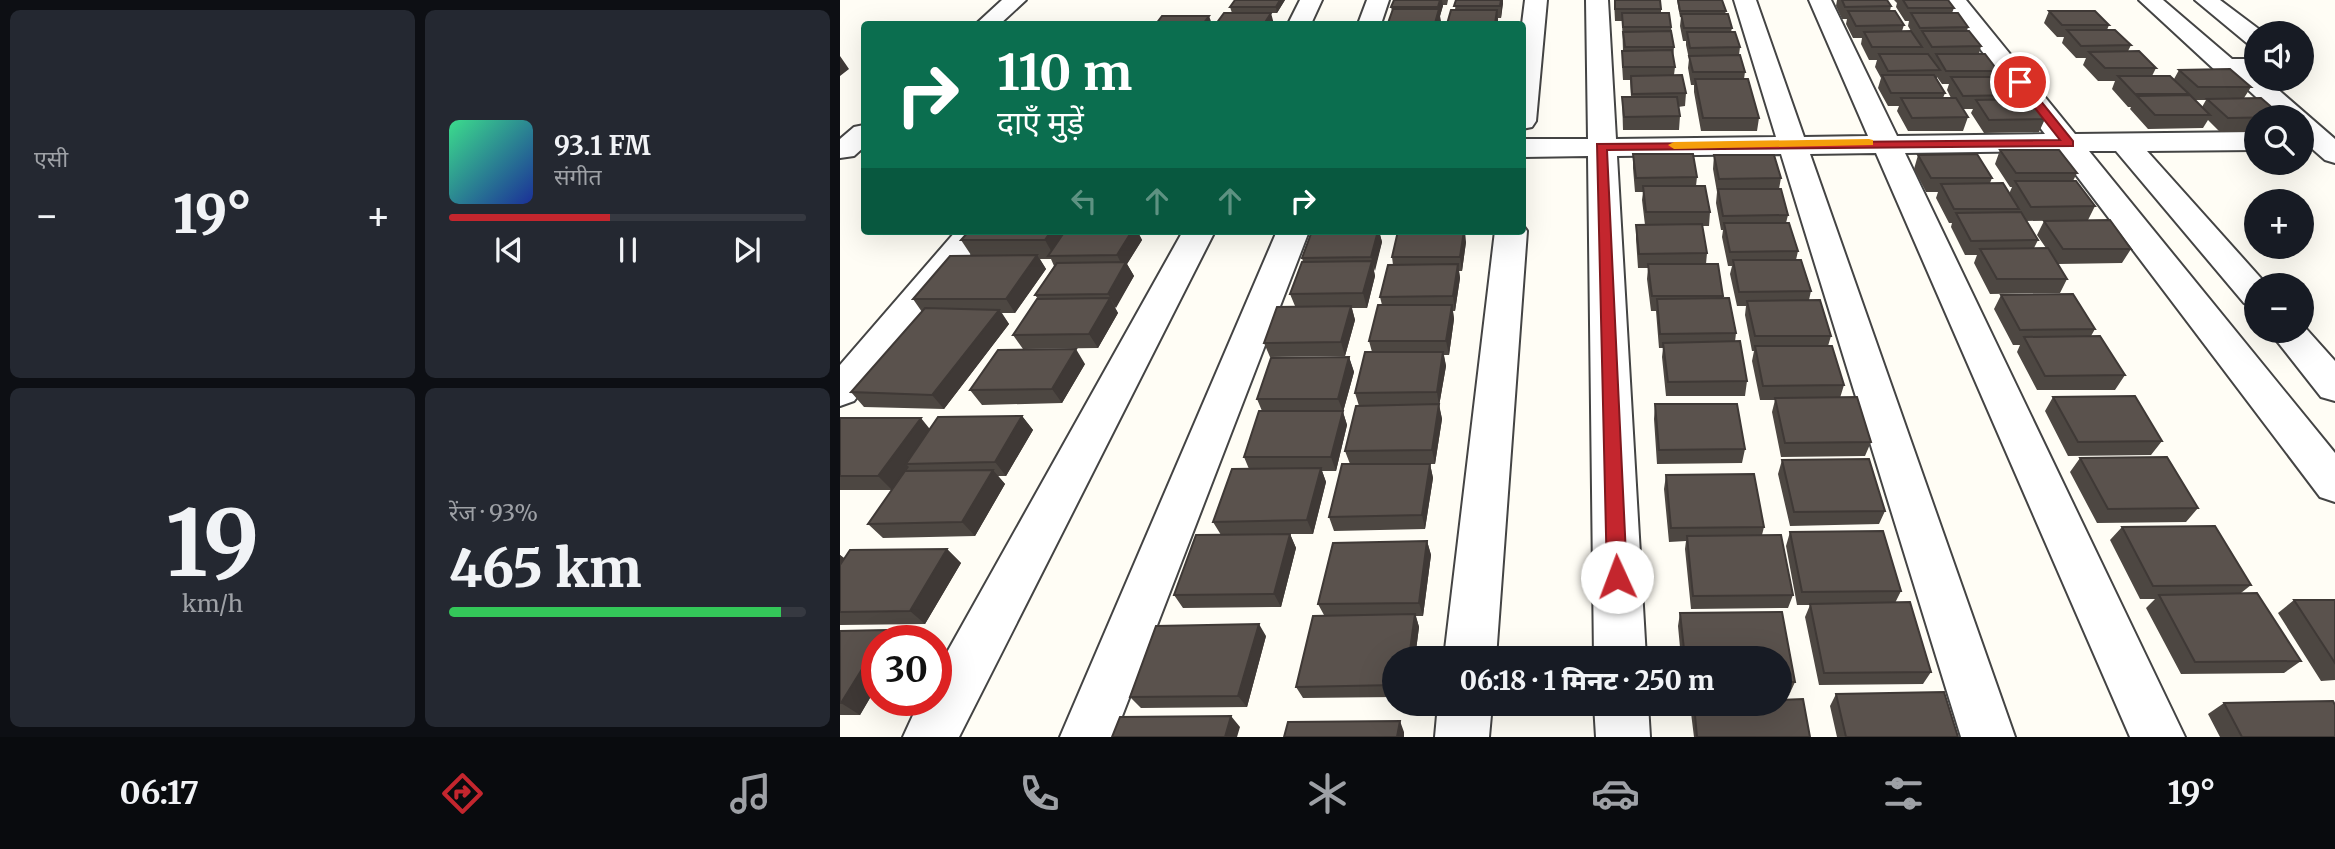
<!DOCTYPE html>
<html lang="hi">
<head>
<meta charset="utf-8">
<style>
	:root { --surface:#171b24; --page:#242831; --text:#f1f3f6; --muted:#9ea1a6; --line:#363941; --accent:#c4262e }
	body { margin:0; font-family:Merriweather,"Noto Sans Devanagari",serif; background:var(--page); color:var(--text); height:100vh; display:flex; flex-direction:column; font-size:26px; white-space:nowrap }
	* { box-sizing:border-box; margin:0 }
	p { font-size:23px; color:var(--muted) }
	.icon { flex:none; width:38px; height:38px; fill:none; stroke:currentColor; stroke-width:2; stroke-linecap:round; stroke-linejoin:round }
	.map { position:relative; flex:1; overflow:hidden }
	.side { display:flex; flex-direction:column; gap:10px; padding:10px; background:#0d0f14; width:840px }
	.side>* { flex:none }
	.guide { position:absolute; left:21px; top:21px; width:665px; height:214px; border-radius:7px; box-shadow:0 7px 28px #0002; background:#0b6e4f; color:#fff; overflow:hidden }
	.fabs { position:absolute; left:1404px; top:21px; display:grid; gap:14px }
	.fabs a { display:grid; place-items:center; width:70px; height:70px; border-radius:50%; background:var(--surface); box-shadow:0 7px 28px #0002; font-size:35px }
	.speed { position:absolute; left:21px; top:625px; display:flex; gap:14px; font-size:35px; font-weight:700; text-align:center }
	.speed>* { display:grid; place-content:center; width:91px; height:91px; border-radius:50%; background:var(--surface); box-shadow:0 7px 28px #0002; line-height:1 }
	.speed .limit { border:10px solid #d22; background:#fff; color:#111 }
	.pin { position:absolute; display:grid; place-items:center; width:60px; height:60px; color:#fff; margin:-30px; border:4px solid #fff; border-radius:50%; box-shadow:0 2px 7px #0007 }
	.me { position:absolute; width:77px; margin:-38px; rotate:358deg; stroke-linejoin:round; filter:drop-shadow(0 0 5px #0008) }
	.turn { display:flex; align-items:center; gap:24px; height:147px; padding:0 21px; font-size:32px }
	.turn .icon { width:91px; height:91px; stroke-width:2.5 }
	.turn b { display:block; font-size:49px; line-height:60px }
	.lanes { display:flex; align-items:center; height:66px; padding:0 21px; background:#0003; justify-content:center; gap:35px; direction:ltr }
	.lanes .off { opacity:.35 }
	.big { font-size:52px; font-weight:800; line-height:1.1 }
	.side .widget { flex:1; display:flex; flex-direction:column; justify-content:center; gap:10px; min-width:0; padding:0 24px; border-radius:10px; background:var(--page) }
	.side .dial { align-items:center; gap:0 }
	.dial b { font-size:91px; line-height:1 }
	.song { display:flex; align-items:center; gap:21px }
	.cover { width:84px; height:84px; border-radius:10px; background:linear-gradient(135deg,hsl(150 70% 55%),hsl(230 70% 35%)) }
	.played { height:7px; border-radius:4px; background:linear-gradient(90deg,var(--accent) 45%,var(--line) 45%) }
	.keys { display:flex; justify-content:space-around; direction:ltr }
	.heat { display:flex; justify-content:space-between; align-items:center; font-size:38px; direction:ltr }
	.charge { height:10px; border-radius:5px; background:linear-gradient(90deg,#34c759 93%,var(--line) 0) }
	.side .tiles { flex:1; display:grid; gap:10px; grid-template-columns:repeat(2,1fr) }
	.trip { position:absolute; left:542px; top:646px; width:410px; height:70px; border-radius:35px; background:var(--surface); box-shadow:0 7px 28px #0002; font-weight:800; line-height:70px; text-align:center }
	.tab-bar { display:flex; height:112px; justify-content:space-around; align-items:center; background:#090b0e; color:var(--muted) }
	.tab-bar .icon { width:49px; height:49px }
	.tab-bar .active { color:var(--accent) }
	.tab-bar b { font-size:32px; color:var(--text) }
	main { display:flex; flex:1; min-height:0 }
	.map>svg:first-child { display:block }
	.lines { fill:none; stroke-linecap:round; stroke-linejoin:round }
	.minor-casing { stroke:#444; stroke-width:4 }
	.minor { fill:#fff; fill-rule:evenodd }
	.wall { fill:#4d4742; fill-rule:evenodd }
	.shaded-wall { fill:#3f3936 }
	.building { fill:#5a524d; stroke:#3f3936; stroke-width:2 }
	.route { fill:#c4262e; stroke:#7f191e; stroke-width:2 }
	.slow { fill:#f59e0b }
</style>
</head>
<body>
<main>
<section class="side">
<div class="tiles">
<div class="widget"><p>एसी</p>
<div class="heat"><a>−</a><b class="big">19°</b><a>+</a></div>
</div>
<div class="widget">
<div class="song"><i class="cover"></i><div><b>93.1 FM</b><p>संगीत</p></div></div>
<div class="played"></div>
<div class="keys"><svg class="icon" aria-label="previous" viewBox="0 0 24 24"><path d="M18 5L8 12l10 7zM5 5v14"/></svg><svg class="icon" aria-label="pause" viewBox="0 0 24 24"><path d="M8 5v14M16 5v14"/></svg><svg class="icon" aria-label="next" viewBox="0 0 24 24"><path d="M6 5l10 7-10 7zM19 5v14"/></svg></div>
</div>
<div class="widget dial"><b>19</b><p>km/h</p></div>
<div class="widget"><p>रेंज · 93%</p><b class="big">465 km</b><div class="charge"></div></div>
</div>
</section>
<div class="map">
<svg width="1495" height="737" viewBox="0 0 1495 737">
	<rect width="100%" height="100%" fill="#fffdf5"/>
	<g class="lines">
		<defs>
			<path id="minor" d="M162 0H186L160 24H136Z
				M460 0H482L471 24H448Z
				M527 0H549L541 24H518Z
				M685 0H707L696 121 692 127 682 129V24Z
				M746 0H768L776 139 936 137 894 0H916L964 137 1028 136 969 0H991L1057 136 1205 134 1103 0H1126L1235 134 1416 132V150L1307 151 1427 285H1416V307L1404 303 1276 151H1249L1495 453V502L1480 497 1218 151 1065 153 1345 737H1290L1036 153 970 154 1175 737H1121L941 154 777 156 806 658H754L748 156 682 157V139H748Z
				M1299 0H1323L1392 59H1416V79H1426L1495 139V163L1485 160 1461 139V117H1438L1392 75 1377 72Z
				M1355 0H1380L1424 33H1416V46L1408 44Z
				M24 125V147L14 156 0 158V139L14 127Z
				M682 224 687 231 656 658H604L655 231H682Z
				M116 231H149L14 401 0 406V365Z
				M343 231H375L119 737H63L80 700H96V672Z
				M437 231H469L274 737H220Z
				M1461 323 1495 361V401L1481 397 1429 331H1461Z
				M598 704H652L649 737H595Z
				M754 704H808L810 737H756Z"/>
		</defs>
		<use href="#minor" class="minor-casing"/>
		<use href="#minor" class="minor"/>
	</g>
	<path class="wall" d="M395 0H445L437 13H392L390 7Z
		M554 0H608L607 5H603L600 16V24H548L552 11 551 7Z
		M616 0H663L661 18H658V24H607L615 10Z
		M774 0 821 9V13L831 27 834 47 833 58 835 67 834 75 846 93 845 106 838 107 840 116 839 130H783L782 97H791L790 80H783L782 64V51H783L782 21H775Z
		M837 0H882L886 11 885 14 892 28 891 32 900 47 899 55 905 72 904 79 919 118 917 131H861L854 92V85H851L848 68 849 59 846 45V41H843L840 26 841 17H840Z
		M997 0H1047L1051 6 1050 11 1064 25 1062 31H1071L1068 26 1069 21H1065L1056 7 1057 3 1054 0H1108L1114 8 1112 13 1128 27 1127 31 1141 46 1139 54 1158 71 1156 77 1177 95 1175 100 1205 119 1199 132 1144 133 1131 113 1133 109H1122L1128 117 1123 131H1068L1057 111 1059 106H1048L1038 88 1041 78 1035 67 1037 60H1029L1021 44 1022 38H1013L1006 24 1007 19H1002L996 6ZM1097 77 1102 84H1109L1107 90 1111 98H1103L1105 93 1097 79Z
		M1209 11 1269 25 1267 30 1291 45 1288 51 1316 68 1312 76 1334 79 1339 70 1411 87 1404 98 1416 117V132H1380L1368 120 1363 128 1308 129 1290 109 1291 107H1288L1272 89 1275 81H1258L1243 65 1246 58H1236L1222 43 1224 37H1217L1204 23ZM1355 100H1366L1362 107Z
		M1160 150 1237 173 1233 181 1255 206 1248 220 1186 221 1198 240 1194 248H1206L1197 235 1204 221 1291 249 1282 263 1218 264 1227 279 1220 293 1150 294 1134 263 1137 255H1125L1111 227 1112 223H1109L1096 198 1098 192H1086L1074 169 1078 155 1152 178 1150 183 1169 194 1172 187H1170L1155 164Z
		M793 154 857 177 856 186 870 212 869 226H862L867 253 866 264 883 296V298L896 333 895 342 907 381 905 396H826L822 357 823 348H819L816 311H811L807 279 808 268H798L796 239V225H805L802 200 803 192H795L793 168Z
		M874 155 941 178 939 189 948 215 946 223 958 251 956 260 971 291 969 300 991 336 988 346 1004 385 1000 398 1031 442 1025 456 941 457 932 412 935 400H920L912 361 914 351H912L905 315 906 306H897L890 274 892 266H888L882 237 883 230H881L876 203 877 192 873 169Z
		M129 231H321L298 232 302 240 287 264 294 276 275 308 278 313 258 348 183 349 173 335 198 299 195 295 214 266 211 259H200L206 269 175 313H162L169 324 104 409 24 407 11 392 82 312 73 299 131 255 121 240Z
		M472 231H539L542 242 534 271 535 276 527 308H512L515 320 505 356 430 357 424 343 455 306 450 294 463 262 462 258Z
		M626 242 622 271H619L620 278 615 311H613L614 319 609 355H604L606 366 599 406 602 419 595 464H590L593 478 585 529 494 531 489 517 510 464 505 451 519 406 515 393 532 352 529 341 542 305 540 297 553 265 552 257Z
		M1161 295 1255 329 1251 336 1285 375 1275 390H1197L1177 352 1180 345H1173L1154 309Z
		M509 357 514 372 503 412 507 425 496 471H482L486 482 473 534H450L456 548 441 607 343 608 334 595 381 535 373 522 409 469 404 457 422 411 417 399Z
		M245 364 222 403 142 405 130 390Z
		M1213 397 1322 441 1311 455 1228 456 1205 411Z
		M815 404 905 449 902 463 817 464 814 419Z
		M182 416 193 430 166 476H158L165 484 135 536 43 538 28 524 52 490H0V418L90 429Z
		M1240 458 1358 508 1346 522 1257 523 1230 472Z
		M942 460 1045 511 1039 524 950 526 938 474Z
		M826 475 924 527 922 535 953 595 948 608 851 609 845 549 846 541 829 542 824 489Z
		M1282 527 1411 585 1401 593 1461 661 1444 673 1341 674 1306 608 1315 599H1300L1270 540Z
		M950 532 1061 591 1055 603 1091 672 1083 684 979 685 965 617 970 605H957L946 546Z
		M587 541 591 555 583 616H576L579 627 575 658H555V697L463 698 456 687 484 615 478 604Z
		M107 549 121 563 85 624 0 625V555L5 559Z
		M1454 600H1495V680L1481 681 1438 613Z
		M942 612 955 682 950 693 940 694V658H841L838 626 840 613Z
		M0 631 37 640V686L20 715H0Z
		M426 636 407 707 301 708 290 697Z
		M996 694 1118 737H997L990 706Z
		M1384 703 1495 737H1380L1368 714Z
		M853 704H940L970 737H854L851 713Z"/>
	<path class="shaded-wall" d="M440 0H445L437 13 436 7Z
		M600 0H602L603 6 600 16 601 21 600 24H595Z
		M661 0H663V4L661 18Z
		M657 10 658 22V24H655Z
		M431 13 434 24H424Z
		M369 16 372 24H363Z
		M0 56 9 69 0 76Z
		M211 231H236L214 256 205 240Z
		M292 231H297L302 240 287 264 294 276 276 308 268 294 283 267 277 255Z
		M538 231H539L542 242 535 271 531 257Z
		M624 231H625L626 242 622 271 620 257Z
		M197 255 206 269 175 313 166 299Z
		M532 261 535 276 527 308 523 293Z
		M618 264 620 278 615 311 613 296Z
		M270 298 278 313 258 348 249 334Z
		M612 305 614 319 609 355 606 341Z
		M511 306 515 320 505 356 501 342Z
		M159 310 169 324 104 409 92 395Z
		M236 349 245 364 222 403 212 389Z
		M603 352 606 366 599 406 597 392Z
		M509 357 514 372 503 412 507 425 496 471 491 457 503 411 498 399Z
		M599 404 602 419 595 464 592 450Z
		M182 416 193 430 166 476 155 462Z
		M81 418 93 433 66 464 69 467 52 490 38 476Z
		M590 464 593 478 585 529 582 515Z
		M481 468 486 482 473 534 467 520Z
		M153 470 165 484 135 536 122 522Z
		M450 534 456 548 441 607 434 594Z
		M587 541 591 555 583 616 579 603Z
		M107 549 121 563 85 624 70 611Z
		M0 555 8 561 0 572Z
		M575 614 579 627 575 658H569Z
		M419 624 426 636 407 707 398 696Z
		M46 630 59 640H39Z
		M37 645V686L20 715 1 703Z
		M391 716 400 727 397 737H385Z
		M560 721 564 732V737H557Z"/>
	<path class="building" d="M395 0H440L436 7H390Z
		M554 0H600L598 7H551Z
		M616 0H661L660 6H614Z
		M775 0H820L821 9H775Z
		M838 0H882L886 11H840Z
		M1002 0H1047L1051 6 1005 7Z
		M1063 0H1108L1114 8H1068Z
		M553 9H599L595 23H548Z
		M611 10H657L655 24H607Z
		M1008 11H1055L1064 25 1016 26Z
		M1209 11H1255L1269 25H1222Z
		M384 13H431L424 24H376Z
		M782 13H829L831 27H783Z
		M1071 13H1118L1128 27 1080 28Z
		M841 14H888L892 28H844Z
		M322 16H369L363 24H316Z
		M1227 30H1275L1291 45 1241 46Z
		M831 31 834 47H785L783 32Z
		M1071 31 1082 47H1032L1024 32Z
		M1082 31H1129L1141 46 1092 47Z
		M847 32H895L900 47 850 48Z
		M832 50 835 67H783L782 51Z
		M1299 51 1316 68H1265L1249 52Z
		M1039 54H1088L1100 70 1048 71Z
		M1096 54H1145L1158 71H1106Z
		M900 55 905 72H853L849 56Z
		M1390 69 1411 87H1358L1339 70Z
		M842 75 846 93 792 94 791 76Z
		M1042 75H1094L1105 93H1051Z
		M1278 76H1330L1349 94H1295Z
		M1111 77H1163L1177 95 1123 96Z
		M855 79H908L919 118H863Z
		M1350 95 1370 115H1315L1297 96Z
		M782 97H837L840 116 784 117Z
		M1061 98H1116L1128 117 1072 118Z
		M1421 98 1443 117 1388 118 1367 99Z
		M1190 99 1205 119 1149 120 1136 100Z
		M1160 150H1219L1237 173H1176Z
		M793 154H853L857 177 796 178Z
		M1137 154 1152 178H1091L1078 155Z
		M874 155H934L941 178 879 179Z
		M1175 181H1236L1255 206 1191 207Z
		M1163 183 1179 209H1114L1101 184Z
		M803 186H865L870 212H806Z
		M878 189H941L948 215 883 216Z
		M1181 212 1198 240 1131 241 1116 213Z
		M1270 220 1291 249H1223L1204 221Z
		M884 223H949L958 251 890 252Z
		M862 224 867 253 799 254 796 225Z
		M129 231H211L205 240H121Z
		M225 231H292L277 255 208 256Z
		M472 231H538L531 257 462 258Z
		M558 231H624L620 257H552Z
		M1208 248 1227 279H1157L1140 249Z
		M197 255 166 299H73L110 256Z
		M893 260H961L971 291 899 292Z
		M532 261 523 293 450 294 462 262Z
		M286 262 268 294 195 295 217 263Z
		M618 264 613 296 540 297 548 265Z
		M808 264H878L883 296H812Z
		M1233 294 1255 329 1180 330 1161 295Z
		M270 298 249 334 173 335 197 299Z
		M889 298 896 333 820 334 817 299Z
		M980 300 991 336H915L907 301Z
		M538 305H612L606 341H529Z
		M511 306 501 342 424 343 437 307Z
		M85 308 159 310 92 395 11 392Z
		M1260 336 1285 375 1205 376 1184 337Z
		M900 341 907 381 828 382 823 343Z
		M915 346H992L1004 385 923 386Z
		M236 349 212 389 130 390 158 350Z
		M525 352H603L597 392 515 393Z
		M509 357 498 399H417L431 358Z
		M1295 396 1322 441 1238 442 1213 397Z
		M1017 397 1031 442 945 443 935 398Z
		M599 404 592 450 505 451 516 406Z
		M815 404H897L905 449 819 450Z
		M419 411H503L491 457H404Z
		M182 416 155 462 66 464 98 417Z
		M0 418H81L38 476H0Z
		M1327 457 1358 508 1268 509 1240 458Z
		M1029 459 1045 511 954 512 942 460Z
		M502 464H590L582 515 489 517Z
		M481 468 467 520 373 522 392 469Z
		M153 470 122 522 28 524 65 471Z
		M914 474 924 527 831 528 826 475Z
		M1375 526 1411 585 1313 586 1282 527Z
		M1043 531 1061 591 962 592 950 532Z
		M450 534 434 594 334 595 356 535Z
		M941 535 953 595 853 596 847 536Z
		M587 541 579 603 478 604 493 543Z
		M107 549 70 611 0 612V565L10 550Z
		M1417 593 1461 661 1355 662 1319 595Z
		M1454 600H1495V663Z
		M1070 602 1091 672 984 673 970 604Z
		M942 612 955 682H940V658H845L840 613Z
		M575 614 569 658H555V685L456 687 473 616Z
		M419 624 398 696 290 697 316 626Z
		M46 630 39 640H37V645L1 703H0V631Z
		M1104 692 1118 737H1006L996 694Z
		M963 699 970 737H857L854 704H940V700Z
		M1493 701 1495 705V737H1402L1384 703Z
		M391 716 385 737H272L280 717Z
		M560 721 557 737H444L448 722Z"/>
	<path class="route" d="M1176 79H1183L1233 141V146L767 150 787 577 784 584 777 586 770 584 767 577 757 144 1220 140 1176 84Z"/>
	<path class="slow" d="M1029 139 1033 140V145L834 149 828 145 834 142Z"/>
</svg>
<div class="fabs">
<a><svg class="icon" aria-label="sound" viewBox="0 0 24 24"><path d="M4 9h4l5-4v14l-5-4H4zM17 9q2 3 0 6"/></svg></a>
<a><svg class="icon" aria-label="search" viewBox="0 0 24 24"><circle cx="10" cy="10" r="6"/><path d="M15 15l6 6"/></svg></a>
<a>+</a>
<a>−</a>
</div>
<div class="speed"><div class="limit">30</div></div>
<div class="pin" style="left:1180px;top:82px;background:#d93025"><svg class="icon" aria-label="arrive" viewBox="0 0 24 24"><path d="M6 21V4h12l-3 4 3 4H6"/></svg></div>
<svg class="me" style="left:777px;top:577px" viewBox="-20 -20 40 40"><circle r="19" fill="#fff"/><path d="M0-13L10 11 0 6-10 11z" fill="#c4262e"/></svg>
<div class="trip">06:18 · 1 मिनट · 250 m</div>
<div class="guide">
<div class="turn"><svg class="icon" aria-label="right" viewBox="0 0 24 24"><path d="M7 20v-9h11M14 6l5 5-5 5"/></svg><div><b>110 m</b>दाएँ मुड़ें</div></div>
<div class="lanes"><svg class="icon off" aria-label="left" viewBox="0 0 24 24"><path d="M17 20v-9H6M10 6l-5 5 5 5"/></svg><svg class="icon off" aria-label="ahead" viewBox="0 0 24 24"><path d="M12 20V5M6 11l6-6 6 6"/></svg><svg class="icon off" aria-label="ahead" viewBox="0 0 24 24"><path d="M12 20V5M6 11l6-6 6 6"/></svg><svg class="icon" aria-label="right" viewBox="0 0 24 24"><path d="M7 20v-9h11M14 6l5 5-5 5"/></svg></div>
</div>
</div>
</main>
<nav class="tab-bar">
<b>06:17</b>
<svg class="icon active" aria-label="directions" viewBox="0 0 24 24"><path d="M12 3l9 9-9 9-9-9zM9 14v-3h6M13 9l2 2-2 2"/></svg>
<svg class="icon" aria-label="music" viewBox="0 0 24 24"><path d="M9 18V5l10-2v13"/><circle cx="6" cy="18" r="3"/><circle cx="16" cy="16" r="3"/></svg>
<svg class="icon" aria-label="phone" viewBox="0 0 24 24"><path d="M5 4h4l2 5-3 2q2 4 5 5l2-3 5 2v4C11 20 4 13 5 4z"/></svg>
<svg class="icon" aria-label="climate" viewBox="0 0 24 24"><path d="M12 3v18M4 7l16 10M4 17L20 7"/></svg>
<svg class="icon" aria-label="car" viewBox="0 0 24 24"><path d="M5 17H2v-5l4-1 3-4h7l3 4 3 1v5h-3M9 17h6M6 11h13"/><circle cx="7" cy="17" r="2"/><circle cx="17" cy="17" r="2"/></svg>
<svg class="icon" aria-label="filters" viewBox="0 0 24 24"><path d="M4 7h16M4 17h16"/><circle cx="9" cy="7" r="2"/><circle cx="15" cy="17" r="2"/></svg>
<b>19°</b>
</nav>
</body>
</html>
